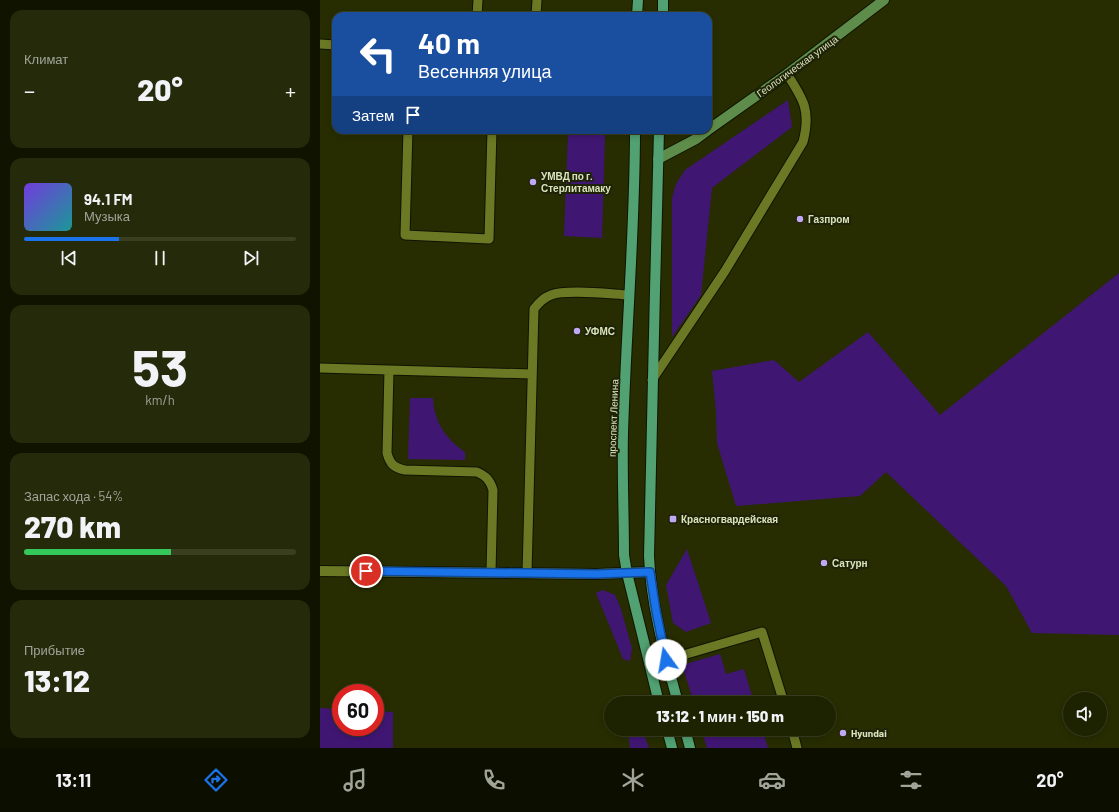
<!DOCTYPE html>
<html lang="ru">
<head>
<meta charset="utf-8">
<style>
	:root { --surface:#1d2200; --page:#252a0a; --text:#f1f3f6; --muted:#a0a499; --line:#3b3f22; --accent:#1a73e8 }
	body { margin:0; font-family:Barlow,sans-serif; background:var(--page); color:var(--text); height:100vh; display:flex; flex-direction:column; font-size:15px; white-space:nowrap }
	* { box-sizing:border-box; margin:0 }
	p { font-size:13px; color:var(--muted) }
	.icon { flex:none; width:22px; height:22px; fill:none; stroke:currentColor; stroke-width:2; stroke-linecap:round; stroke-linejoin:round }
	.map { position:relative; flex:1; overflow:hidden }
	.details { display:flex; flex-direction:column; gap:10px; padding:10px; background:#101300; width:320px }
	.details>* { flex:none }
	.top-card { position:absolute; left:12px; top:12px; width:380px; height:122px; border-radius:12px; box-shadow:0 2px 6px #0003,0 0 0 1px var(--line); background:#1a4fa0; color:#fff; overflow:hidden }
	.fabs { position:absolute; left:743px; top:692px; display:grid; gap:8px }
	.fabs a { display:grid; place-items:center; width:44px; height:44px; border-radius:50%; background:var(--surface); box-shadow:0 2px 6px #0003,0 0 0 1px var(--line); font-size:20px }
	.speed { position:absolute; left:12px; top:684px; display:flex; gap:8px; font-size:20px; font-weight:700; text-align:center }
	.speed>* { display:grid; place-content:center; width:52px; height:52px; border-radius:50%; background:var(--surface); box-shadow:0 2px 6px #0003,0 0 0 1px var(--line); line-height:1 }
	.speed .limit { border:6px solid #d22; background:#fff; color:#111 }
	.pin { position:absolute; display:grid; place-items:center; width:34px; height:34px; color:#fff; margin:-17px; border:2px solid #fff; border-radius:50%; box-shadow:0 1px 4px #0007 }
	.me { position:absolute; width:44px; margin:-22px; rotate:347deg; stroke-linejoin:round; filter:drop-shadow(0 0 3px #0008) }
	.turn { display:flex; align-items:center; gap:14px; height:84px; padding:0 20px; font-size:18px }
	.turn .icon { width:52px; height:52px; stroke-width:2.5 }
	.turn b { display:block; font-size:28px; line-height:34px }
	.then { display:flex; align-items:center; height:38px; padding:0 20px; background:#0003; gap:8px; font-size:15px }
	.big { font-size:30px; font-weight:800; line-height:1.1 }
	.details .widget { flex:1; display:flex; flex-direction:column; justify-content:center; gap:6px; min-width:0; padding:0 14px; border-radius:12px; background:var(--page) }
	.details .dial { align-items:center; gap:0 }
	.dial b { font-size:52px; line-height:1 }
	.song { display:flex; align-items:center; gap:12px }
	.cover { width:48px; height:48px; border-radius:6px; background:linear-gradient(135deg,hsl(260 70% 55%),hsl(180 70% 35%)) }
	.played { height:4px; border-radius:2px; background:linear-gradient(90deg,var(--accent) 35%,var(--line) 35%) }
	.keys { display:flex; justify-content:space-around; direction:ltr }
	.heat { display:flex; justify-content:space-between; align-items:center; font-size:22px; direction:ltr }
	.charge { height:6px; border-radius:3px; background:linear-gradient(90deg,#34c759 54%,var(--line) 0) }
	.trip { position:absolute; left:284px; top:696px; width:232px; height:40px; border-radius:20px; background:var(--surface); box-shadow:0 2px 6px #0003,0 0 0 1px var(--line); font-weight:800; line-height:40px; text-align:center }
	.menu { display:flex; height:64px; justify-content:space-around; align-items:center; background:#0c0e00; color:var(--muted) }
	.menu .icon { width:28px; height:28px }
	.menu .current { color:var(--accent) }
	.menu b { font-size:18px; color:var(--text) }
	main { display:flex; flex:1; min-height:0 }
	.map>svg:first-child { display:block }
	.green { fill:#401673 }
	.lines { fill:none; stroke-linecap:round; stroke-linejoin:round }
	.service-casing { stroke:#101400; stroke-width:11 }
	.minor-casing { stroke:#101400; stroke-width:12 }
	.secondary-casing { stroke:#101400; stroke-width:12 }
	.primary-casing { stroke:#101400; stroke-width:12 }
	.service { stroke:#6b7924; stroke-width:9 }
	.minor { stroke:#6b7924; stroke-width:10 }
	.secondary { stroke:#5e8d4b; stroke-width:10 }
	.primary { stroke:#51a172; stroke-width:10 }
	.route-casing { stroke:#114b97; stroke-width:10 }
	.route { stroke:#1a73e8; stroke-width:7 }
	.poi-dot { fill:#c0a8f3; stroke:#1e2308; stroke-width:1.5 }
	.labels { text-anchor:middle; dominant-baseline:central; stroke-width:4; stroke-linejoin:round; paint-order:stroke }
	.street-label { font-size:10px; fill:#dae3bb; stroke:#1e2308 }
	.poi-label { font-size:10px; font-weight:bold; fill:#dae3bb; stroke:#1e2308; text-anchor:start }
</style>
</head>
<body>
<main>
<section class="details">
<div class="widget"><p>Климат</p>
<div class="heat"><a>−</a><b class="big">20°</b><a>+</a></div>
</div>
<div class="widget">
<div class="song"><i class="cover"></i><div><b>94.1 FM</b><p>Музыка</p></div></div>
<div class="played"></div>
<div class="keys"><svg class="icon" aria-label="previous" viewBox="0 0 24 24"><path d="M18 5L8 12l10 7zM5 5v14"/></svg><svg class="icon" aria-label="pause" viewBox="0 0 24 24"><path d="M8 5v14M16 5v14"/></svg><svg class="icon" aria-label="next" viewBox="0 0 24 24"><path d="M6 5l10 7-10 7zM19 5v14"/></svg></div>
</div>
<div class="widget dial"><b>53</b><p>km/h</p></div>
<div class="widget"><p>Запас хода · 54%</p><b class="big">270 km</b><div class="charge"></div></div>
<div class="widget"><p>Прибытие</p><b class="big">13:12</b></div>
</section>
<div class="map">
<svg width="799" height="748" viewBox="0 0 799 748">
	<rect width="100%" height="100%" fill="#272d00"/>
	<path class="green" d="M468 100 472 127 392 188 381 295 352 337V198L356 184 365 170Z
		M248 133 285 134 282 238 244 236Z
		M799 273V635L712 633 686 586 566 472 540 496 416 506 397 443 396 411 392 371 454 360 479 382 548 332 620 415Z
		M90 398H113C114 422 126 439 145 452V460L88 459Z
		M367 549 391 623 366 632 353 623 346 585Z
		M283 590 295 595 300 606 312 648 310 661 303 659 276 593Z
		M400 654 406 674 424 669 434 703H374L362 665Z
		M0 708 21 709V727H55V711L73 712V748H0Z
		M308 729H322L329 748H310Z
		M381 729H442L448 748H387Z"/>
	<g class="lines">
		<defs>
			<path id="service" d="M157 16 158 0
				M216 16 217 0
				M0 44 16 45
				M88 130 85 235 169 239 172 130
				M0 368 212 374
				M69 370 67 453C70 464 74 468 85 470L157 472C166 476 170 480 173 490L171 572
				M332 380 405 271 483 142C491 111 484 100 467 74
				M207 573 214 309C219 303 223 298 231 295 247 289 289 294 309 295
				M329 665 442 632 464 703
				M472 729 477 748"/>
			<path id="minor" d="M0 571 276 574 330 572"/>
			<path id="secondary" d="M388 130 467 74 564 0
				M338 159 376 139 388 130"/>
			<path id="primary" d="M317 16 318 0
				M343 16V0
				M315 130C315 231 306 332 303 433 302 474 304 515 304 555L307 573 339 703
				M339 130C336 272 331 414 329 556 331 606 345 655 358 703
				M347 729 352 748
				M365 729 370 748"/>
		</defs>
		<use href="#service" class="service-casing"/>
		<use href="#minor" class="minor-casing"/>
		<use href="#secondary" class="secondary-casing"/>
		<use href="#primary" class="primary-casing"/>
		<use href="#service" class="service"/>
		<use href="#minor" class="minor"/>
		<use href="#secondary" class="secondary"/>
		<use href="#primary" class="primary"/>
	</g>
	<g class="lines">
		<defs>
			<path id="route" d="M46 571 276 574 330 572 336 611 346 660"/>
		</defs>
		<use href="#route" class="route-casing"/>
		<use href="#route" class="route"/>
	</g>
	<g class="poi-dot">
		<circle cx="213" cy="182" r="4"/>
		<circle cx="480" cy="219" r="4"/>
		<circle cx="257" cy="331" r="4"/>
		<rect x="349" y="515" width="8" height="8" rx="2"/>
		<circle cx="504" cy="563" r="4"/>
		<circle cx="523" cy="733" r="4"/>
	</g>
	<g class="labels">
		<g class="street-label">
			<text transform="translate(477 66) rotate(-36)">Геологическая улица</text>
			<text transform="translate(293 418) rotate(-88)">проспект Ленина</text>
		</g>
		<g class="poi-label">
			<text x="221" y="176">УМВД по г.<tspan x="221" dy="12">Стерлитамаку</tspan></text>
			<text x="488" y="219">Газпром</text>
			<text x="265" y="331">УФМС</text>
			<text x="361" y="519">Красногвардейская</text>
			<text x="512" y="563">Сатурн</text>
			<text x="531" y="733">Hyundai</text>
		</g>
	</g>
</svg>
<div class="fabs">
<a><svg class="icon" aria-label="sound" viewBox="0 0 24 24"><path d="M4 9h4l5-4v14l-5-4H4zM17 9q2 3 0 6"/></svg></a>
</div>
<div class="speed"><div class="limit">60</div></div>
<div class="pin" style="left:46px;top:571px;background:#d93025"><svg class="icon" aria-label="arrive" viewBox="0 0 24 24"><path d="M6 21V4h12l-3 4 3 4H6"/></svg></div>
<svg class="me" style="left:346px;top:660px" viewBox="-20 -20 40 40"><circle r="19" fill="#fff"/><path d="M0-13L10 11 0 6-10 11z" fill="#1a73e8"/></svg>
<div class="trip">13:12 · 1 мин · 150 m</div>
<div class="top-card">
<div class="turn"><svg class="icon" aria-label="left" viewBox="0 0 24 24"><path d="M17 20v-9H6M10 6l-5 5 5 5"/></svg><div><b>40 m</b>Весенняя улица</div></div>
<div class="then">Затем<svg class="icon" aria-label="arrive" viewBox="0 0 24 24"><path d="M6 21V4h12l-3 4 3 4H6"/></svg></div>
</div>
</div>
</main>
<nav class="menu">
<b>13:11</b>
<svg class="icon current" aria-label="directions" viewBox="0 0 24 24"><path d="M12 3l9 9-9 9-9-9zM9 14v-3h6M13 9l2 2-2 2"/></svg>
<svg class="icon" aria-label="music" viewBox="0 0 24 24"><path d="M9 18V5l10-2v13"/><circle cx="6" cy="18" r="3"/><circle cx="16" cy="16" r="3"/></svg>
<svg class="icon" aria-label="phone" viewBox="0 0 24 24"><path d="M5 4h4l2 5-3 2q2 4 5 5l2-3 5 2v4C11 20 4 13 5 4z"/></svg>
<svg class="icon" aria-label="climate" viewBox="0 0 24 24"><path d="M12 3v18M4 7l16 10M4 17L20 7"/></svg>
<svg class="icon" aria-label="car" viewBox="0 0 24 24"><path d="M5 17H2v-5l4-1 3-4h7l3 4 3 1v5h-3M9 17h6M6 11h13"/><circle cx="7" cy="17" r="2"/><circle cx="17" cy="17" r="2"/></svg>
<svg class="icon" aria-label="filters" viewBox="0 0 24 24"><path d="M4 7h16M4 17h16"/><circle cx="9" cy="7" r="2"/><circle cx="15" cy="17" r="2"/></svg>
<b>20°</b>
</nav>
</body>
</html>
